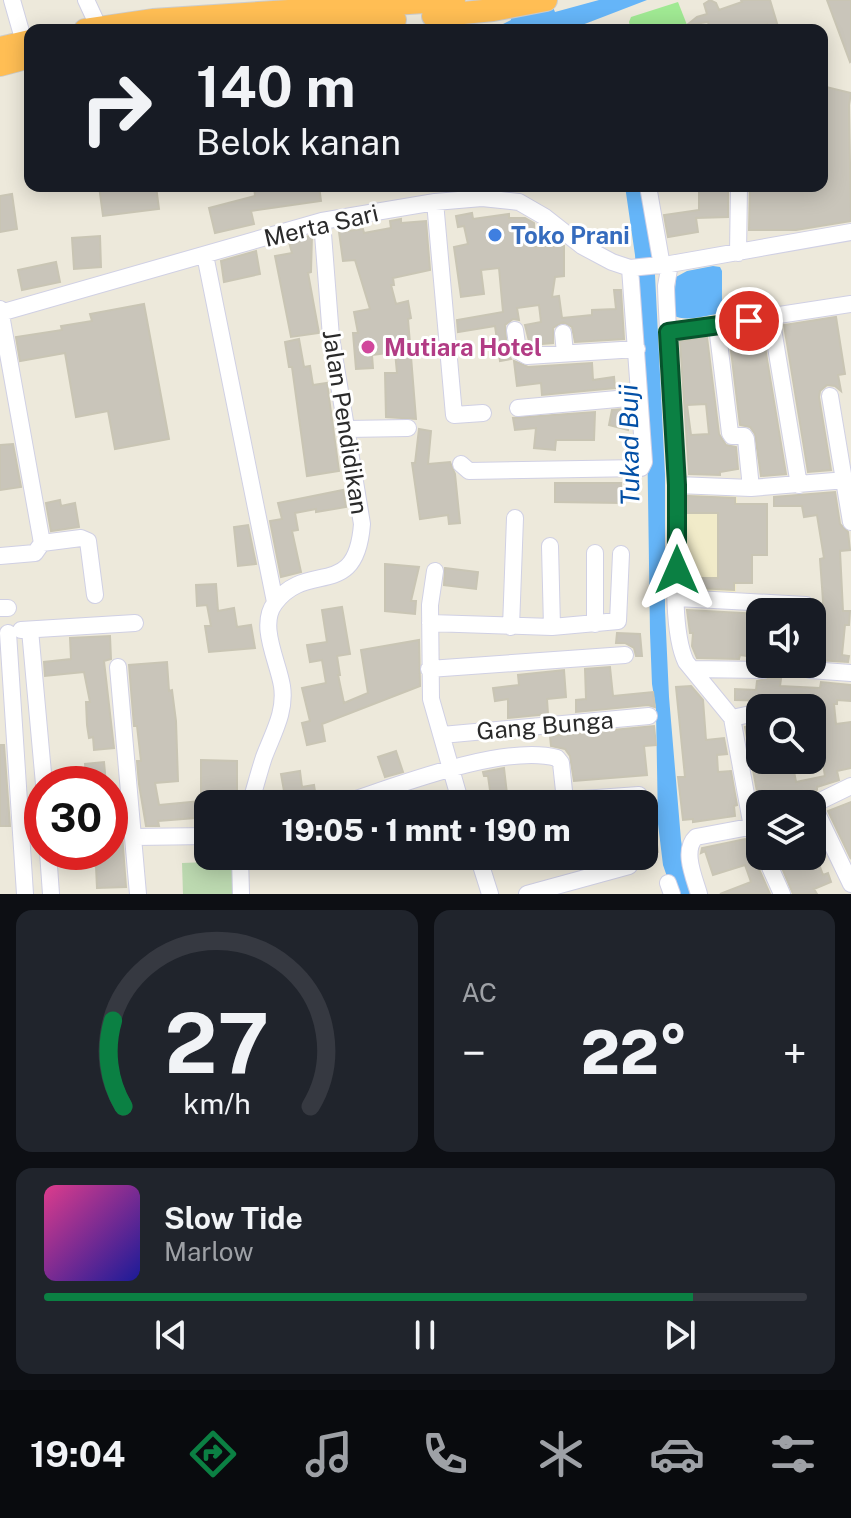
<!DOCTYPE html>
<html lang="id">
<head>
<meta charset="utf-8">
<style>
	:root { --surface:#171b24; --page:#20242c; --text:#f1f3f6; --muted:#9ea1a6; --line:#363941; --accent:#0b8043 }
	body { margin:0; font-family:"Public Sans",sans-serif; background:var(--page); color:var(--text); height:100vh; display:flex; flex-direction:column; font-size:30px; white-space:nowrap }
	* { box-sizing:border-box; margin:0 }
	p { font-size:26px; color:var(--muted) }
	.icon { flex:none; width:44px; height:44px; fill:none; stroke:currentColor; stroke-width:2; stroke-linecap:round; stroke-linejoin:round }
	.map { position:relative; height:894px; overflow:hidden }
	.panel { display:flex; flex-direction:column; gap:16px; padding:16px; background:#0d0f14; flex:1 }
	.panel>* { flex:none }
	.guide { position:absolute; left:24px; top:24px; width:804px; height:168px; border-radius:16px; box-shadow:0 4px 20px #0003; background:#171b24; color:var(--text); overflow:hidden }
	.fabs { position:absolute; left:746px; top:598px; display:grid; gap:16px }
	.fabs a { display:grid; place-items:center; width:80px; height:80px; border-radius:16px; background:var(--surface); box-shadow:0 4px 20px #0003; font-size:40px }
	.speed { position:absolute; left:24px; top:766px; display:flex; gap:16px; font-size:40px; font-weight:700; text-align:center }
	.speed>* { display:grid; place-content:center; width:104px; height:104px; border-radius:50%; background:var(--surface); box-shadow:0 4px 20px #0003; line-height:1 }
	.speed .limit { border:12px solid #d22; background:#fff; color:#111 }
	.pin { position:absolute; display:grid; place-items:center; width:68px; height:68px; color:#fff; margin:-34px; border:4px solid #fff; border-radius:50%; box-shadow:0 2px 8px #0007 }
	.me { position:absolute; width:88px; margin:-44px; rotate:0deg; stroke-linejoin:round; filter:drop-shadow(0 0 6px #0008) }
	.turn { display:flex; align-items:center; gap:28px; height:168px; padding:0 40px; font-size:36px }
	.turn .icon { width:104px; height:104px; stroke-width:2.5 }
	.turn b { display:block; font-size:56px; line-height:68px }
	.big { font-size:60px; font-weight:800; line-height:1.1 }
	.panel .widget { flex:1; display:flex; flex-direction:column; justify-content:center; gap:12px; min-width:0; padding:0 28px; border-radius:16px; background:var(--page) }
	.panel .dial { align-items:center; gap:0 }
	.dial svg { height:208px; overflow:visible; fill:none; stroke:var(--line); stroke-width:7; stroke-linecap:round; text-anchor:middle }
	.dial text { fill:var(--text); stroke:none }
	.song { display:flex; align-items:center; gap:24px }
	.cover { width:96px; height:96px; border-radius:12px; background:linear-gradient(135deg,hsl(330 70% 55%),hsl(240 70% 35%)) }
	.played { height:8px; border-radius:4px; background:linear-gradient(90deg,var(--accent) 85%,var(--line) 85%) }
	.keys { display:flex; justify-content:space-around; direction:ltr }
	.heat { display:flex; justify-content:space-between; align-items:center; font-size:44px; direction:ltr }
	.panel .tiles { flex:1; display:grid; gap:16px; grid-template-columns:1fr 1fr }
	.widget:last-child { grid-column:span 2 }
	.trip { position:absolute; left:194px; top:790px; width:464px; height:80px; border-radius:16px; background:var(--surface); box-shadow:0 4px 20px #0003; font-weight:800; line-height:80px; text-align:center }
	.tabs { display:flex; height:128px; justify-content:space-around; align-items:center; background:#090b0e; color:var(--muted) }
	.tabs .icon { width:56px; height:56px }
	.tabs .selected { color:var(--accent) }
	.tabs b { font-size:36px; color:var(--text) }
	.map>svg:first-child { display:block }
	.education { fill:#f1ebc9 }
	.green { fill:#a0e993 }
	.cemetery { fill:#bcd9b0 }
	.water { fill:#65b5f8 }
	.building { fill:#c9c5ba; stroke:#c9c5b4; stroke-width:2; fill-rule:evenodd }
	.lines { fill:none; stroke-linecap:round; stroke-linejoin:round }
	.minor-casing { stroke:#d0d0e4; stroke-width:18 }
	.highway-casing { stroke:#ccc; stroke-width:24 }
	.minor { stroke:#fff; stroke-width:16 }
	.highway { stroke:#ffbe54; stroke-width:22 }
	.route-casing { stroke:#07532c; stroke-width:20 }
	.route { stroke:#0b8043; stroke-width:14 }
	.shop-dot { fill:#3f7fe0; stroke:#fff; stroke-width:3 }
	.hotel-dot { fill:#d1479c; stroke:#fff; stroke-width:3 }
	.labels { text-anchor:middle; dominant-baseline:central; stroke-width:6; stroke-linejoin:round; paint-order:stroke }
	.street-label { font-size:24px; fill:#2a2a2a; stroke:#fff }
	.shop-label { font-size:24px; font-weight:bold; fill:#366cbe; stroke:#fff; text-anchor:start }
	.hotel-label { font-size:24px; font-weight:bold; fill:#b23c85; stroke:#fff; text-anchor:start }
	.water-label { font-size:26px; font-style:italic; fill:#024fa6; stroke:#fff }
</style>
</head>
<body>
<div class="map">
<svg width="851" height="894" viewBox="0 0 851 894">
	<rect width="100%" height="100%" fill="#ede9db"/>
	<path class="education" d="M685 491 737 492 736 596H684Z"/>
	<path class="green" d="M678 2 689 30H631L629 22 631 17Z"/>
	<path class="cemetery" d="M234 861 236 894H183L182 863Z"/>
	<path class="water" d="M507 0H550L555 12 599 0H647L569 30H475L493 29 511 20Z
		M625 186H644L654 255 665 474V610L669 697 681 840 690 894H673L663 865 658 824 656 709 652 684 650 633 647 426 635 255Z
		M713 266 720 267 722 271V313C707 315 686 323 673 315L676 277 687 271Z"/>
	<path class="building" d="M710 0 716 3 719 10 742 2 741 0H770L779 30H769L767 24 748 30H710L708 22 687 25 697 17 707 14 704 4Z
		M827 0H851V61L850 62Z
		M822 86 851 93 849 105 851 221 796 230H749L750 186H822Z
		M99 186H156L159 209 103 216Z
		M254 186H319L321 201 251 211 254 224 215 233 209 208 255 196Z
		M699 186H728V217L696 218 698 232 668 237 664 215 699 210Z
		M12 194 17 229 0 232V196Z
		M472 213 473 219 509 214V218H525L534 223V247L564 246V276L555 277 552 297 559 296 562 318 592 315V310L616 309 614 290H621L624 339 575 342 572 327 563 322 553 328V343L530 345 525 325 541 322 539 305 517 308 519 320 513 319 505 325 507 353 511 359 500 361 495 326 458 332 457 320 503 312 499 268 481 270 484 294 461 297 454 247 468 244 464 226 458 227 456 216Z
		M401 219V223L426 221 430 270 393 278 394 285H391L396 304 408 301 411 318 408 319 416 419 386 417 385 373H397L395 352 372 355 373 368 356 369 353 333H358L354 312 370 309 355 260 343 261 339 232 363 229 364 233 391 228 390 221Z
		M312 235 311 272 308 273 319 333 291 337 275 256 292 253 289 242Z
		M100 236 101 267 74 269 72 238Z
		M256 251 260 274 224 282 221 261Z
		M56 262 60 282 22 290 18 270Z
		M144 304 169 439 115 449 108 411 76 417 65 353 20 361 16 337 62 330 61 326 92 321 90 314Z
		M836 317 845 374 838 375 841 391 835 386 827 385 820 391 819 397 831 470 808 472 784 325Z
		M762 329 786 474 761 476 755 434 750 427 740 425 729 334Z
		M707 337 719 434 726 445 736 447 738 469 720 472V475L689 474 680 341ZM706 404 709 434 691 435 687 405Z
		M299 339 304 367 310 366 313 385 327 383 339 471 307 476 292 367H289L285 342Z
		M514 361 528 367 592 363 593 380 614 377 615 388 542 395 541 383 517 386Z
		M625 409 629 410 628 430 609 425 612 410Z
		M595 412 594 440H556L555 450 534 448 536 428 515 430 513 418Z
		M419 429 431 431 428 464 450 462 455 474 460 523 449 524 448 515 420 519 412 463H415Z
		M13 444 21 487 0 490V445Z
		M555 483H621V503L555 502Z
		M343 490 346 507 316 512V509L295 513 298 530 292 531 301 572 281 577 270 521 282 519 278 503Z
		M835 492 840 524 848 532 850 550 840 551 843 611H850L849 625H845L842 655 849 656 848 662 818 660 819 650 812 648V614L823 613V601L820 559 824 558 817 515 804 517 802 506H774V497Z
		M688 496 735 498V504H767V555H752V583H734V590L699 588V578H718V513H688Z
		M60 500 61 506 75 503 79 527 51 531 46 503Z
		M248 525 256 564 238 566 234 527Z
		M385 564 419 567 411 601H416L415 614 385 611Z
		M445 568 478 572 476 589 444 585Z
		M216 584 218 611 234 608 237 627 251 625 255 648 209 652 205 626H211L207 605 197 606 196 585Z
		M342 607 350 654 337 656 340 675H338L344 703 368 693 361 650 419 640 420 686 322 724 325 741 307 745 302 723 310 721 302 688 326 683 322 660 310 662 307 645 327 642 322 610Z
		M687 610 760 614V655L755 654V657L740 655 739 659 697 658 692 646 693 633H690Z
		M617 633 640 634 642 656H636L634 648 625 643H616Z
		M110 636 111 659 104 661 114 748 94 750 93 737 89 738 87 725 86 702H90L84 672 45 676 44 662 71 659 70 638Z
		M167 662 169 691 172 690 176 721 178 781 155 783 159 805 201 801V760L237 761V804H208V817L158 821 159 826H146L139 784 137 761H141L137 726H134L129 665Z
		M610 667 613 696 653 692 655 707 648 705 576 712V700L586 699 585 669Z
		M564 670 566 697 547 699 548 714 508 718V699L495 701 493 688 519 685 518 675Z
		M770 678 781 679 780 686 820 688 821 682 851 685V701L837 700V704H834L836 724 851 722V768L837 771 839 780 817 787V790L813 792 759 802 745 727 760 723V760H792L796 782 825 776 822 759 812 760V714L817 704 814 698 804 694 775 696 774 701 735 700V689L756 690 757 681Z
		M691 686 703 700 706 740 724 738 727 754 717 755 718 772 731 771 737 805 734 806 735 816 693 822V819L683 820 678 777H685L676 687Z
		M654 726 656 745 644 746 647 775 574 781 570 756 565 749 551 746 550 736Z
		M0 745H4L10 826H0Z
		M396 751 403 772 385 777 378 757Z
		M104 762 106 784H93L92 776H86L85 764Z
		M504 768 507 794 501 804H492L488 776H484L483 772Z
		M300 771 302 787 314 785 317 804H277L275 792 284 791 281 774Z
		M851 802V859L828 811Z
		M653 817 658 852 644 854V818Z
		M122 834 126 887 97 888 96 866H94L92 852H110V835Z
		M745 839 754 853 755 860 770 894H720L751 882 745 865 713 875 705 851 701 853 702 848Z
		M777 856H816L823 875 828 873 831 882 814 889 817 894H793Z"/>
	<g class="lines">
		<defs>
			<path id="minor" d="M12 0 24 42
				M86 0 99 28
				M648 186 662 266
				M435 202 454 415 483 413
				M738 253 739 186
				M205 255 275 602
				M670 264 666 286C668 353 676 420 677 487 678 532 668 625 686 662L732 718 752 827 760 844
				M0 309 42 543 35 553 0 556
				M0 313 322 221 435 202 482 198 519 202 545 217 582 246 612 262 630 268 670 264 851 232
				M771 317 799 485
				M717 326 730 433 732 436H744L746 439 751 488
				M515 330 518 351 527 356 637 349
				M668 332 851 304
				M563 333 565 353
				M830 396 851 522
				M518 408 639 397
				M346 429 408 428
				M461 464 469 471 641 468 644 462 630 268
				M677 485 751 488 846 480
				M42 543 81 538 88 541 95 595
				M550 546 552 627
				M435 571 430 605 431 699 461 804
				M677 598 806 605
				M0 608H8
				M430 623 552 627 618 621 621 554
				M595 624V553
				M511 627 515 518
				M21 630 135 623
				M30 630 44 784
				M8 633 25 894
				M118 667 138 894
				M429 669 625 655
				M692 669 763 670
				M810 670 851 673
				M786 708 806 705
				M732 718 760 712
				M442 735 649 716
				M250 804C255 788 259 772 264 757 273 733 286 712 282 686 278 661 258 625 275 603 308 559 356 602 362 524L331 337 322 221
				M341 804C394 787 504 743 557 758L561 763 565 800
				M512 804 639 795
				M812 805 851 786
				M813 805 851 884
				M134 837 208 836
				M48 852 51 894
				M240 856 241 894
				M478 856 490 894
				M765 856 782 894
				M668 883 672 894
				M527 894 629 866
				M699 894C694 877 682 850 696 837L760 825"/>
			<path id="highway" d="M433 16 493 10 546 0
				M85 30 153 20 454 0
				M264 30 395 20
				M0 48 30 41
				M0 65 30 57"/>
		</defs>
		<use href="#minor" class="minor-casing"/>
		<use href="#highway" class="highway-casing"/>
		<use href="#minor" class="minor"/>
		<use href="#highway" class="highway"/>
	</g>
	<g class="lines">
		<defs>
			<path id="route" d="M677 570V485L668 332 749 321"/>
		</defs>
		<use href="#route" class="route-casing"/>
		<use href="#route" class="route"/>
	</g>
	<circle class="shop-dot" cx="495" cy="235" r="8"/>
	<circle class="hotel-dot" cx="368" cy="347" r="8"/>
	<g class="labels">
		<g class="street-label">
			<text transform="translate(321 225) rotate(-13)">Merta Sari</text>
			<text transform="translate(346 422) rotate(81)">Jalan Pendidikan</text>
			<text transform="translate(545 725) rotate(-5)">Gang Bunga</text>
		</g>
		<g class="shop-label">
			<text x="511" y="235">Toko Prani</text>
		</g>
		<g class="hotel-label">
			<text x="384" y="347">Mutiara Hotel</text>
		</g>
		<g class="water-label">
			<text transform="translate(629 445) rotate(-91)">Tukad Buji</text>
		</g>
	</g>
</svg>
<div class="fabs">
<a><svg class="icon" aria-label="sound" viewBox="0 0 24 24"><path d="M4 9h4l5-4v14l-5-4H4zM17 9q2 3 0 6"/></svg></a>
<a><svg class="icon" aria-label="search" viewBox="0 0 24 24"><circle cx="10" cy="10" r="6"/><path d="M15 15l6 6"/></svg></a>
<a><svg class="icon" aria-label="layers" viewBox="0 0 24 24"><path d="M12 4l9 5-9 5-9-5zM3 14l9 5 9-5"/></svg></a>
</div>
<div class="speed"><div class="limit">30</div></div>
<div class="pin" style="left:749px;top:321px;background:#d93025"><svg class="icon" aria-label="arrive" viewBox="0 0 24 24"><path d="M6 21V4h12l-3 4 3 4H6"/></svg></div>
<svg class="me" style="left:677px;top:570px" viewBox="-20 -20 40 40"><path d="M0-17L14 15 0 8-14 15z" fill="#0b8043" stroke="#fff" stroke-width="4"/></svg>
<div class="trip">19:05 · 1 mnt · 190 m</div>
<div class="guide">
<div class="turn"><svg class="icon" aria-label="right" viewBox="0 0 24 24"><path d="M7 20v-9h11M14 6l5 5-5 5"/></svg><div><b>140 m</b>Belok kanan</div></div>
</div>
</div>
<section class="panel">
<div class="tiles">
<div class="widget dial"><svg viewBox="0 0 100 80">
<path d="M14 69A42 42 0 1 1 86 69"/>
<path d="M14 69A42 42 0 0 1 10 36" stroke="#0b8043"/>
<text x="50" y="56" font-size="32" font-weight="700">27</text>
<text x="50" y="72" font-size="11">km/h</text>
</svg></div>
<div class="widget"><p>AC</p>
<div class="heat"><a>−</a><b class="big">22°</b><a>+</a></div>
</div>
<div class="widget">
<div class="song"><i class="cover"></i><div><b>Slow Tide</b><p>Marlow</p></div></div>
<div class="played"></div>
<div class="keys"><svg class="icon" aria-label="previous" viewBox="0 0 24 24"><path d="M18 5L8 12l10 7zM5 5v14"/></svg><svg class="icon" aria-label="pause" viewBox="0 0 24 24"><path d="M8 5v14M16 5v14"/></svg><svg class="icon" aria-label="next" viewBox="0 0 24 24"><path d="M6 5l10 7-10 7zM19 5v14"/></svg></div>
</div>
</div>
</section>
<nav class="tabs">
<b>19:04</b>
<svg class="icon selected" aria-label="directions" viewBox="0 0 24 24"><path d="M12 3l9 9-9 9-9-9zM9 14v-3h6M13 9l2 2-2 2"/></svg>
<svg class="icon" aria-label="music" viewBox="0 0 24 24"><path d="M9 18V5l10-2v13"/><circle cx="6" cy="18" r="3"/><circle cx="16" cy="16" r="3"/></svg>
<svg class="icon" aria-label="phone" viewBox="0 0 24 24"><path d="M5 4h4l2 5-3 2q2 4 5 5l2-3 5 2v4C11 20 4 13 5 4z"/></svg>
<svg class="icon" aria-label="climate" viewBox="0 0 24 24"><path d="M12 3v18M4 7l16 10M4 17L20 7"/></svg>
<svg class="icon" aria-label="car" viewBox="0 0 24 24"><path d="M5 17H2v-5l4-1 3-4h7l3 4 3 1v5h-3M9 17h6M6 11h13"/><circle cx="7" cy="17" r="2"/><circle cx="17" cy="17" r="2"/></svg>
<svg class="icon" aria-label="filters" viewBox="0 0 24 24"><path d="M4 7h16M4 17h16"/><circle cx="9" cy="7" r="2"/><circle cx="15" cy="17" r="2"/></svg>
</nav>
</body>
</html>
